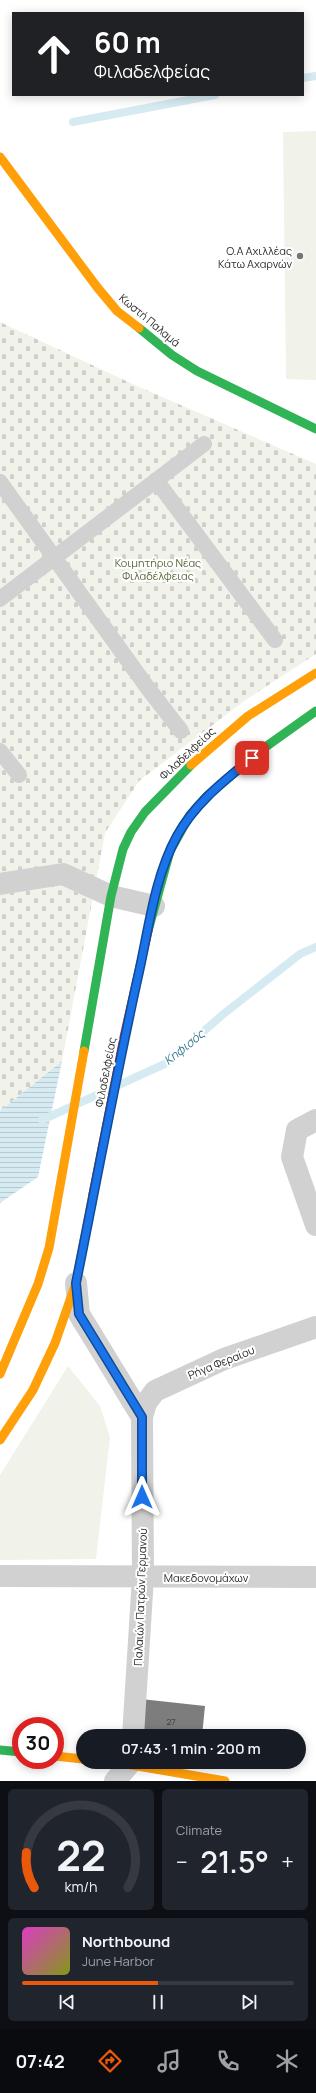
<!DOCTYPE html>
<html lang="en">
<head>
<meta charset="utf-8">
<style>
	:root { --surface:#171b24; --page:#20242c; --text:#f1f3f6; --muted:#9ea1a6; --line:#363941; --accent:#ea580c }
	body { margin:0; font-family:Manrope,sans-serif; background:var(--page); color:var(--text); height:100vh; display:flex; flex-direction:column; font-size:15px; white-space:nowrap }
	* { box-sizing:border-box; margin:0 }
	p { font-size:13px; color:var(--muted) }
	.icon { flex:none; width:22px; height:22px; fill:none; stroke:currentColor; stroke-width:2; stroke-linecap:round; stroke-linejoin:round }
	.map { position:relative; height:1781px; overflow:hidden }
	.side { display:flex; flex-direction:column; gap:8px; padding:8px; background:#0d0f14; flex:1 }
	.side>* { flex:none }
	.guide { position:absolute; left:12px; top:12px; width:292px; height:84px; border-radius:0px; box-shadow:0 2px 10px #0003; background:#202124; color:#fff; overflow:hidden }
	.speed { position:absolute; left:12px; top:1717px; display:flex; gap:8px; font-size:20px; font-weight:700; text-align:center }
	.speed>* { display:grid; place-content:center; width:52px; height:52px; border-radius:50%; background:var(--surface); box-shadow:0 2px 10px #0003; line-height:1 }
	.speed .limit { border:6px solid #d22; background:#fff; color:#111 }
	.pin { position:absolute; display:grid; place-items:center; width:34px; height:34px; color:#fff; margin:-17px; border-radius:8px; box-shadow:0 2px 6px #0006 }
	.me { position:absolute; width:44px; margin:-22px; rotate:0deg; stroke-linejoin:round; filter:drop-shadow(0 0 3px #0008) }
	.turn { display:flex; align-items:center; gap:14px; height:84px; padding:0 16px; font-size:18px }
	.turn .icon { width:52px; height:52px; stroke-width:2.5 }
	.turn b { display:block; font-size:28px; line-height:34px }
	.big { font-size:30px; font-weight:600; line-height:1.1 }
	.side .card { flex:1; display:flex; flex-direction:column; justify-content:center; gap:6px; min-width:0; padding:0 14px; border-radius:6px; background:var(--page) }
	.side .dial { align-items:center; gap:0 }
	.dial svg { height:104px; overflow:visible; fill:none; stroke:var(--line); stroke-width:7; stroke-linecap:round; text-anchor:middle }
	.dial text { fill:var(--text); stroke:none }
	.song { display:flex; align-items:center; gap:12px }
	.cover { width:48px; height:48px; border-radius:6px; background:linear-gradient(135deg,hsl(310 70% 55%),hsl(70 70% 35%)) }
	.played { height:4px; border-radius:2px; background:linear-gradient(90deg,var(--accent) 50%,var(--line) 50%) }
	.keys { display:flex; justify-content:space-around; direction:ltr }
	.heat { display:flex; justify-content:space-between; align-items:center; font-size:22px; direction:ltr }
	.side .tiles { flex:1; display:grid; gap:8px; grid-template-columns:1fr 1fr }
	.card:last-child { grid-column:span 2 }
	.trip { position:absolute; left:76px; top:1729px; width:230px; height:40px; border-radius:20px; background:var(--surface); box-shadow:0 2px 10px #0003; font-weight:600; line-height:40px; text-align:center }
	.dock { display:flex; height:64px; justify-content:space-around; align-items:center; background:#090b0e; color:var(--muted) }
	.dock .icon { width:28px; height:28px }
	.dock .selected { color:var(--accent) }
	.dock b { font-size:18px; color:var(--text) }
	.map>svg:first-child { display:block }
	.cemetery { fill:url(#cemetery-stones) }
	.park { fill:#f1f3ea }
	.water { fill:url(#water-rules) }
	.lines { fill:none; stroke-linecap:round; stroke-linejoin:round }
	.stream { stroke:#d6eaf1; stroke-width:8 }
	.building { fill:#7d7d7d }
	.lane { stroke:#d1d1d1; stroke-width:16 }
	.street { stroke:#d1d1d1; stroke-width:22 }
	.fast { stroke:#30b455; stroke-width:9 }
	.slow { stroke:#ff9f0a; stroke-width:9 }
	.jam { stroke:#e5322d; stroke-width:9 }
	.route-casing { stroke:#114b97; stroke-width:10 }
	.route { stroke:#1a73e8; stroke-width:7 }
	.poi-dot { fill:#767676; stroke:#fff; stroke-width:1.5 }
	.labels { text-anchor:middle; dominant-baseline:central; stroke-width:4; stroke-linejoin:round; paint-order:stroke }
	.number-label { font-size:9px; fill:#404040 }
	.poi-label { font-size:11px; fill:#2c2c2c; stroke:#fff; text-anchor:end }
	.street-label { font-size:11px; fill:#2c2c2c; stroke:#fff }
	.park-label { font-size:11px; fill:#566839; stroke:#fff }
	.water-label { font-size:12px; font-style:italic; fill:#397a8f; stroke:#fff }
</style>
</head>
<body>
<div class="map">
<svg width="316" height="1781" viewBox="0 0 316 1781">
	<defs>
		<pattern id="cemetery-stones" width="16" height="16" patternUnits="userSpaceOnUse"><rect width="16" height="16" fill="#f1f3ea"/><path d="M2 7V4a2 2 0 0 1 4 0v3zM10 15v-3a2 2 0 0 1 4 0v3z" fill="#cfd0c9"/></pattern>
		<pattern id="water-rules" width="6" height="5" patternUnits="userSpaceOnUse"><rect width="6" height="5" fill="#d6eaf1"/><path d="M0 2.5h6" fill="none" stroke="#b8c9cf"/></pattern>
	</defs>
	<rect width="100%" height="100%" fill="#fff"/>
	<path class="cemetery" d="M0 322 137 386 316 464V654L247 699 139 781 105 833 62 1061 0 1111Z"/>
	<path class="park" d="M316 131V380L286 379 283 132Z
		M68 1366 100 1406 110 1437 96 1559 0 1560V1475Z"/>
	<path class="water" d="M62 1061 38 1177 0 1203V1111Z"/>
	<g class="lines">
		<path class="stream" d="M303 78 316 76
			M73 122 215 95
			M42 1120 169 1062 221 1016 300 954 316 947"/>
	</g>
	<path class="building" d="M141 1699 205 1706 202 1736H137Z"/>
	<g class="lines">
		<path class="lane" d="M156 480 275 640
			M0 482 147 687 181 731
			M0 599 204 444
			M0 751 19 775"/>
		<path class="street" d="M0 884 63 874 111 896 154 906
			M316 1120 297 1130 292 1157 316 1225
			M76 1283 79 1314 142 1417 143 1577 133 1736
			M142 1417 146 1403 155 1391 224 1359 316 1327
			M0 1576 316 1577
			M115 1781 131 1762"/>
		<path class="fast" d="M139 328 172 355 197 371 316 429
			M148 931 170 851 190 815 207 796 264 748 316 711
			M84 1051 111 896 123 849 131 832 145 812 191 765
			M0 1750 21 1752"/>
		<path class="slow" d="M0 157 97 287 117 311 139 328
			M191 765 248 716 316 673
			M0 1374 38 1284 49 1248 84 1051
			M0 1440 33 1390 55 1343 76 1283 93 1194
			M55 1756 83 1759
			M114 1762 225 1781"/>
		<path class="jam" d="M93 1194 124 1037 148 931"/>
	</g>
	<g class="lines">
		<defs>
			<path id="route" d="M142 1497V1417L79 1314 76 1283C97 1179 116 1075 139 972 149 927 155 876 177 836 195 803 224 781 252 758"/>
		</defs>
		<use href="#route" class="route-casing"/>
		<use href="#route" class="route"/>
	</g>
	<circle class="poi-dot" cx="300" cy="256" r="4"/>
	<g class="labels">
		<g class="number-label">
			<text x="171" y="1721">27</text>
		</g>
		<g class="poi-label">
			<text x="292" y="250">Ο.Α Αχιλλέας<tspan x="292" dy="13">Κάτω Αχαρνών</tspan></text>
		</g>
		<g class="street-label">
			<text transform="translate(150 320) rotate(40)">Κωστή Παλαμά</text>
			<text transform="translate(187 753) rotate(-43)">Φιλαδελφείας</text>
			<text transform="translate(105 1072) rotate(-79)">Φιλαδελφείας</text>
			<text transform="translate(221 1362) rotate(-22)">Ρήγα Φεραίου</text>
			<text x="206" y="1577">Μακεδονομάχων</text>
			<text transform="translate(140 1597) rotate(-88)">Παλαιών Πατρών Γερμανού</text>
		</g>
		<g class="park-label">
			<text x="158" y="562">Κοιμητήριο Νέας<tspan x="158" dy="13">Φιλαδέλφειας</tspan></text>
		</g>
		<g class="water-label">
			<text transform="translate(184 1047) rotate(-39)">Κηφισός</text>
		</g>
	</g>
</svg>
<div class="speed"><div class="limit">30</div></div>
<div class="pin" style="left:252px;top:758px;background:#d93025"><svg class="icon" aria-label="arrive" viewBox="0 0 24 24"><path d="M6 21V4h12l-3 4 3 4H6"/></svg></div>
<svg class="me" style="left:142px;top:1497px" viewBox="-20 -20 40 40"><path d="M0-17L14 15 0 8-14 15z" fill="#1a73e8" stroke="#fff" stroke-width="4"/></svg>
<div class="trip">07:43 · 1 min · 200 m</div>
<div class="guide">
<div class="turn"><svg class="icon" aria-label="ahead" viewBox="0 0 24 24"><path d="M12 20V5M6 11l6-6 6 6"/></svg><div><b>60 m</b>Φιλαδελφείας</div></div>
</div>
</div>
<section class="side">
<div class="tiles">
<div class="card dial"><svg viewBox="0 0 100 80">
<path d="M14 69A42 42 0 1 1 86 69"/>
<path d="M14 69A42 42 0 0 1 8 42" stroke="#ea580c"/>
<text x="50" y="56" font-size="32" font-weight="700">22</text>
<text x="50" y="72" font-size="11">km/h</text>
</svg></div>
<div class="card"><p>Climate</p>
<div class="heat"><a>−</a><b class="big">21.5°</b><a>+</a></div>
</div>
<div class="card">
<div class="song"><i class="cover"></i><div><b>Northbound</b><p>June Harbor</p></div></div>
<div class="played"></div>
<div class="keys"><svg class="icon" aria-label="previous" viewBox="0 0 24 24"><path d="M18 5L8 12l10 7zM5 5v14"/></svg><svg class="icon" aria-label="pause" viewBox="0 0 24 24"><path d="M8 5v14M16 5v14"/></svg><svg class="icon" aria-label="next" viewBox="0 0 24 24"><path d="M6 5l10 7-10 7zM19 5v14"/></svg></div>
</div>
</div>
</section>
<nav class="dock">
<b>07:42</b>
<svg class="icon selected" aria-label="directions" viewBox="0 0 24 24"><path d="M12 3l9 9-9 9-9-9zM9 14v-3h6M13 9l2 2-2 2"/></svg>
<svg class="icon" aria-label="music" viewBox="0 0 24 24"><path d="M9 18V5l10-2v13"/><circle cx="6" cy="18" r="3"/><circle cx="16" cy="16" r="3"/></svg>
<svg class="icon" aria-label="phone" viewBox="0 0 24 24"><path d="M5 4h4l2 5-3 2q2 4 5 5l2-3 5 2v4C11 20 4 13 5 4z"/></svg>
<svg class="icon" aria-label="climate" viewBox="0 0 24 24"><path d="M12 3v18M4 7l16 10M4 17L20 7"/></svg>
</nav>
</body>
</html>
